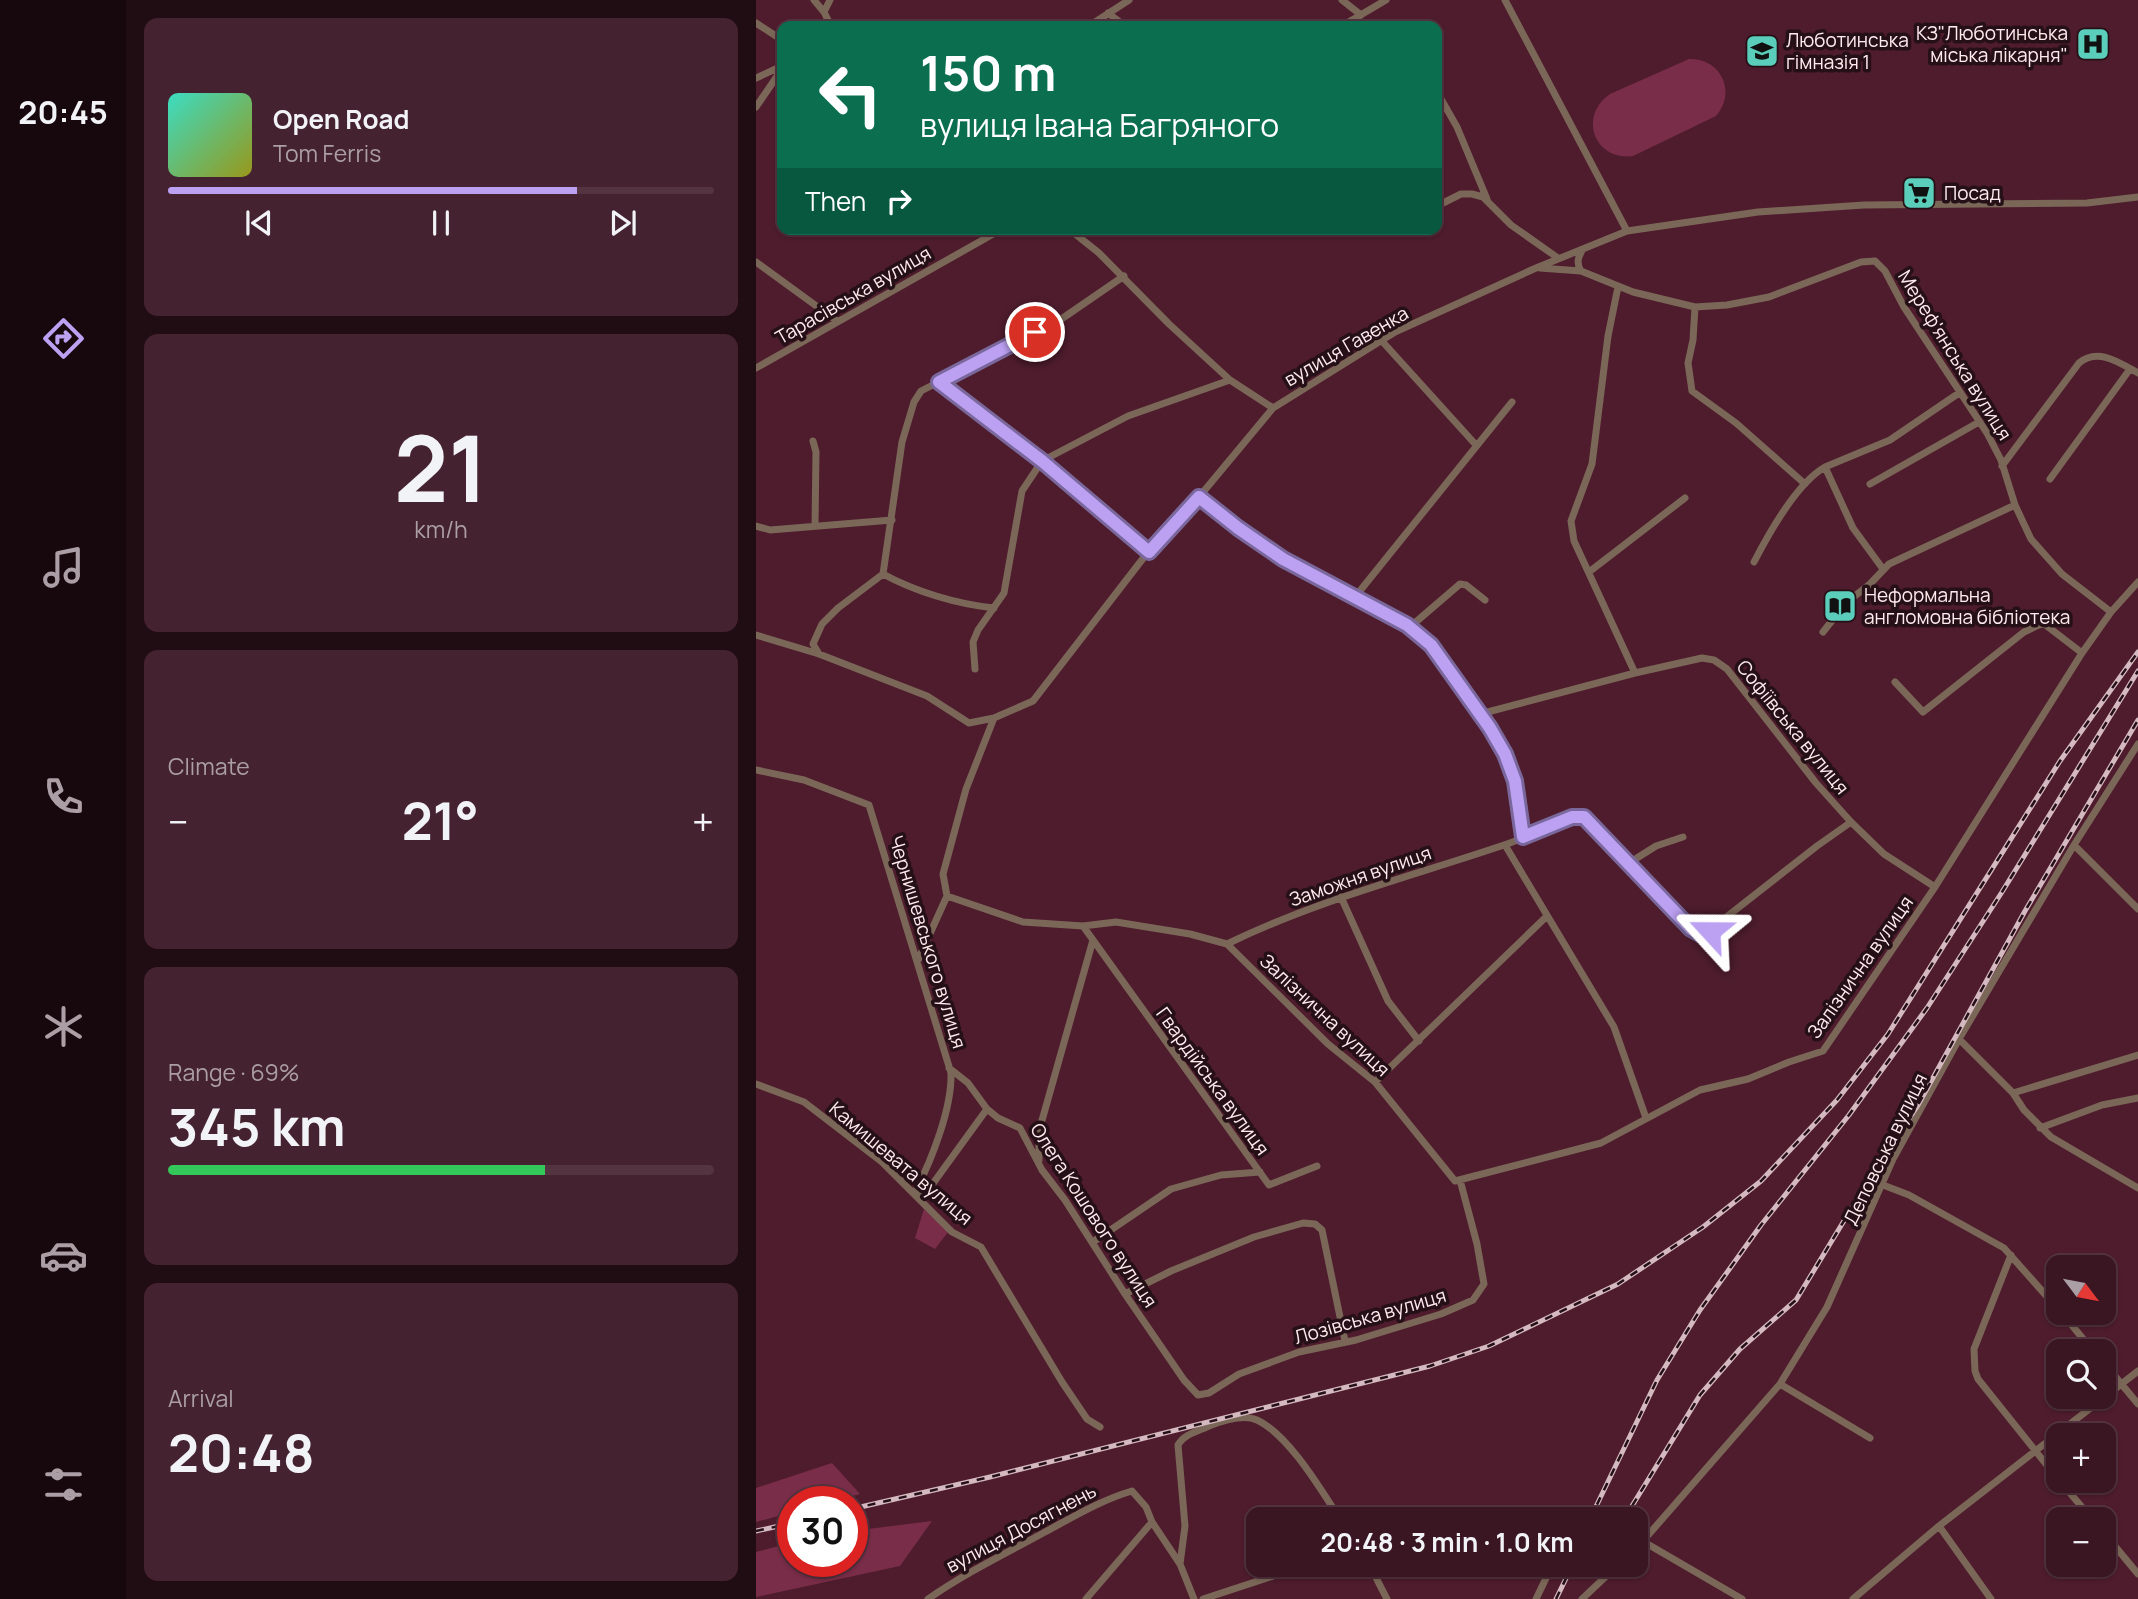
<!DOCTYPE html>
<html lang="en">
<head>
<meta charset="utf-8">
<style>
	:root { --surface:#3a1522; --page:#45222f; --text:#f1f3f6; --muted:#ab9fa5; --line:#543440; --accent:#bca0f2 }
	body { margin:0; font-family:Manrope,sans-serif; background:var(--page); color:var(--text); height:100vh; display:flex; flex-direction:column; font-size:26px; white-space:nowrap }
	* { box-sizing:border-box; margin:0 }
	p { font-size:23px; color:var(--muted) }
	.icon { flex:none; width:38px; height:38px; fill:none; stroke:currentColor; stroke-width:2; stroke-linecap:round; stroke-linejoin:round }
	.map { position:relative; flex:1; overflow:hidden }
	.drawer { display:flex; flex-direction:column; gap:18px; padding:18px; background:#200c13; width:630px }
	.drawer>* { flex:none }
	.guide { position:absolute; left:21px; top:21px; width:665px; height:214px; border-radius:14px; box-shadow:0 2px 5px #0004,0 0 0 2px var(--line); background:#0b6e4f; color:#fff; overflow:hidden }
	.needle { width:46px; rotate:122deg }
	.buttons { position:absolute; left:1290px; top:1255px; display:grid; gap:14px }
	.buttons a { display:grid; place-items:center; width:70px; height:70px; border-radius:14px; background:var(--surface); box-shadow:0 2px 5px #0004,0 0 0 2px var(--line); font-size:35px }
	.speed { position:absolute; left:21px; top:1486px; display:flex; gap:14px; font-size:35px; font-weight:700; text-align:center }
	.speed>* { display:grid; place-content:center; width:91px; height:91px; border-radius:50%; background:var(--surface); box-shadow:0 2px 5px #0004,0 0 0 2px var(--line); line-height:1 }
	.speed .limit { border:10px solid #d22; background:#fff; color:#111 }
	.pin { position:absolute; display:grid; place-items:center; width:60px; height:60px; color:#fff; margin:-30px; border:4px solid #fff; border-radius:50%; box-shadow:0 2px 7px #0007 }
	.me { position:absolute; width:77px; margin:-38px; rotate:294deg; stroke-linejoin:round; filter:drop-shadow(0 0 5px #0008) }
	.turn { display:flex; align-items:center; gap:24px; height:147px; padding:0 28px; font-size:32px }
	.turn .icon { width:91px; height:91px; stroke-width:2.5 }
	.turn b { display:block; font-size:49px; line-height:60px }
	.then { display:flex; align-items:center; height:66px; padding:0 28px; background:#0003; gap:14px; font-size:26px }
	.big { font-size:52px; font-weight:700; line-height:1.1 }
	.drawer .card { flex:1; display:flex; flex-direction:column; justify-content:center; gap:10px; min-width:0; padding:0 24px; border-radius:14px; background:var(--page) }
	.drawer .dial { align-items:center; gap:0 }
	.dial b { font-size:91px; line-height:1 }
	.song { display:flex; align-items:center; gap:21px }
	.cover { width:84px; height:84px; border-radius:10px; background:linear-gradient(135deg,hsl(170 70% 55%),hsl(60 70% 35%)) }
	.played { height:7px; border-radius:4px; background:linear-gradient(90deg,var(--accent) 75%,var(--line) 75%) }
	.keys { display:flex; justify-content:space-around; direction:ltr }
	.heat { display:flex; justify-content:space-between; align-items:center; font-size:38px; direction:ltr }
	.charge { height:10px; border-radius:5px; background:linear-gradient(90deg,#34c759 69%,var(--line) 0) }
	.trip { position:absolute; left:490px; top:1507px; width:402px; height:70px; border-radius:14px; background:var(--surface); box-shadow:0 2px 5px #0004,0 0 0 2px var(--line); font-weight:700; line-height:70px; text-align:center }
	main { display:flex; flex:1; min-height:0 }
	.dock { display:flex; flex-direction:column; width:126px; justify-content:space-around; align-items:center; background:#17080e; color:var(--muted) }
	.dock .icon { width:49px; height:49px }
	.dock .selected { color:var(--accent) }
	.dock b { font-size:32px; color:var(--text) }
	.map>svg:first-child { display:block }
	.green { fill:#7a2d48 }
	.lines { fill:none; stroke-linecap:round; stroke-linejoin:round }
	.minor { stroke:#7b6757; stroke-width:7 }
	.rail-casing { stroke:#d5b9c1; stroke-width:5 }
	.rail { stroke:#261017; stroke-width:2.5; stroke-dasharray:8; stroke-linecap:butt }
	.route-casing { stroke:#7a689d; stroke-width:18 }
	.route { stroke:#bca0f2; stroke-width:12 }
	.labels { text-anchor:middle; dominant-baseline:central; stroke-width:7; stroke-linejoin:round; paint-order:stroke }
	.poi-label { font-size:19px; fill:#ffeaef; stroke:#261017; text-anchor:start }
	.street-label { font-size:19px; fill:#ffeaef; stroke:#261017 }
</style>
</head>
<body>
<main>
<nav class="dock">
<b>20:45</b>
<svg class="icon selected" aria-label="directions" viewBox="0 0 24 24"><path d="M12 3l9 9-9 9-9-9zM9 14v-3h6M13 9l2 2-2 2"/></svg>
<svg class="icon" aria-label="music" viewBox="0 0 24 24"><path d="M9 18V5l10-2v13"/><circle cx="6" cy="18" r="3"/><circle cx="16" cy="16" r="3"/></svg>
<svg class="icon" aria-label="phone" viewBox="0 0 24 24"><path d="M5 4h4l2 5-3 2q2 4 5 5l2-3 5 2v4C11 20 4 13 5 4z"/></svg>
<svg class="icon" aria-label="climate" viewBox="0 0 24 24"><path d="M12 3v18M4 7l16 10M4 17L20 7"/></svg>
<svg class="icon" aria-label="car" viewBox="0 0 24 24"><path d="M5 17H2v-5l4-1 3-4h7l3 4 3 1v5h-3M9 17h6M6 11h13"/><circle cx="7" cy="17" r="2"/><circle cx="17" cy="17" r="2"/></svg>
<svg class="icon" aria-label="filters" viewBox="0 0 24 24"><path d="M4 7h16M4 17h16"/><circle cx="9" cy="7" r="2"/><circle cx="15" cy="17" r="2"/></svg>
</nav>
<section class="drawer">
<div class="card">
<div class="song"><i class="cover"></i><div><b>Open Road</b><p>Tom Ferris</p></div></div>
<div class="played"></div>
<div class="keys"><svg class="icon" aria-label="previous" viewBox="0 0 24 24"><path d="M18 5L8 12l10 7zM5 5v14"/></svg><svg class="icon" aria-label="pause" viewBox="0 0 24 24"><path d="M8 5v14M16 5v14"/></svg><svg class="icon" aria-label="next" viewBox="0 0 24 24"><path d="M6 5l10 7-10 7zM19 5v14"/></svg></div>
</div>
<div class="card dial"><b>21</b><p>km/h</p></div>
<div class="card"><p>Climate</p>
<div class="heat"><a>−</a><b class="big">21°</b><a>+</a></div>
</div>
<div class="card"><p>Range · 69%</p><b class="big">345 km</b><div class="charge"></div></div>
<div class="card"><p>Arrival</p><b class="big">20:48</b></div>
</section>
<div class="map">
<svg width="1382" height="1599" viewBox="0 0 1382 1599">
	<rect width="100%" height="100%" fill="#4e1c2d"/>
	<path class="green" d="M933 59C965 58 981 92 960 116L877 156C838 161 822 116 854 94Z
		M168 1209 192 1232 179 1249 159 1238Z
		M76 1463 104 1494 77 1501 37 1502V1512L0 1522V1488Z
		M176 1521 144 1566 0 1597V1552L37 1542V1561H96V1531Z"/>
	<g class="lines">
		<path class="minor" d="M58 0 68 12 75 26
			M586 0 605 15
			M749 0 871 231
			M68 12 74 0
			M352 13 369 26
			M0 23 26 40
			M333 26 373 0
			M586 26 630 0
			M0 78 26 66
			M681 92 701 127 731 199
			M0 107 26 69
			M681 206 705 194H716L727 197 755 225 802 258
			M313 229 343 253 413 324 474 380 517 408
			M0 262 81 321
			M784 268 825 271 877 292 939 307 971 305 1013 297 1105 262 1119 261 1129 271 1148 307 1231 433 1245 460 1259 505 1275 539 1306 574 1355 612
			M825 271C820 263 822 257 827 249
			M862 287 852 336 836 464 815 521 818 541 879 673
			M939 307 937 340 932 363 936 391 980 423 1049 484
			M625 340 720 445
			M0 368 246 229
			M183 382 286 461 392 552
			M57 441 60 452 59 526
			M1246 466 1323 363C1342 347 1364 363 1382 373
			M1069 467 1097 528 1127 569
			M1294 479 1374 369
			M1114 484 1223 422
			M443 497 527 559 651 625 675 645 734 728 749 753 759 781 767 837
			M0 526 14 530 136 520
			M998 562C1013 533 1041 483 1069 467L1134 440 1203 393
			M833 572 929 498
			M127 574C160 592 201 604 238 608
			M599 597 756 402
			M654 627 704 584 710 585 729 600
			M1067 632 1090 603 1114 584 1133 564 1259 505
			M0 635 63 654 171 696 213 723 238 718
			M63 654 57 644 66 624 82 608 127 574 146 442 158 402 165 391 304 320 368 276
			M219 669 217 642 222 630 248 593 266 491 286 461 372 416 474 380
			M1139 682 1167 712 1268 632 1287 623 1326 653
			M724 714 879 673 946 658 958 660 971 669 1060 783 1095 822 1128 854 1179 887
			M0 770 48 780 113 805 195 1073C196 1108 176 1159 160 1190L165 1200 231 1109
			M749 845 858 1027 890 1118
			M1318 845 1382 909
			M873 863 900 846 927 837
			M191 896 267 922 327 926 360 922 434 934 471 944
			M585 897 632 1001 663 1041
			M327 926 513 1185 561 1166
			M471 944 572 1044 619 1082 699 1181 845 1143 944 1090 992 1079 1033 1062 1067 1051 1179 887 1326 653 1355 612 1382 582
			M471 944C559 901 653 877 745 846 771 838 794 824 820 816L831 819 935 929 944 934 950 933 1061 846 1095 822
			M162 960 191 896 187 874 210 789 238 718 277 701 392 552 443 497 517 408 639 332 780 268 871 231 1002 212 1108 205 1331 203 1382 197
			M1203 1039 1257 1093 1268 1110 1295 1137 1382 1188
			M193 1068 212 1083 231 1109 242 1118 264 1128 286 1170 309 1200 369 1294 428 1380 442 1395 453 1393 483 1374 543 1352 600 1340 685 1314 717 1300 728 1284 721 1244 704 1180
			M619 1082 790 917
			M0 1084 48 1102 126 1162 196 1232 225 1247 306 1382 331 1419 344 1427
			M1257 1093 1382 1055
			M1284 1128 1346 1105 1382 1098
			M283 1160V1131L337 940
			M1127 1185 1153 1195 1248 1248 1302 1309
			M337 1242 415 1189 465 1175 504 1172
			M1255 1255 1218 1349 1219 1371 1222 1379 1302 1479
			M369 1294 415 1271 498 1237 547 1223 559 1224 566 1230 589 1341
			M1305 1312 1337 1351
			M1348 1363 1382 1404
			M1024 1384 1114 1438
			M1303 1480 1336 1519
			M1183 1526 1235 1599
			M1348 1533 1382 1574
			M888 1542 986 1599
			M880 1549 1024 1384 1071 1307 1137 1159 1203 1039 1318 845 1382 744
			M424 1564 429 1526 422 1445C428 1434 442 1431 453 1426 466 1421 488 1414 501 1420 533 1435 565 1490 584 1519
			M613 1564 631 1599
			M172 1599C209 1573 249 1554 289 1532 317 1517 345 1500 376 1491L390 1507 396 1522 424 1564 438 1599
			M330 1599 396 1522
			M447 1599 554 1564
			M780 1599 792 1574
			M826 1599 863 1564
			M1097 1599 1183 1526 1382 1371"/>
		<defs>
			<path id="rail" d="M96 1509 234 1477 674 1366 733 1346 862 1284 947 1227 1005 1181 1081 1100 1132 1034 1304 761 1382 652
				M834 1519 901 1380 944 1310 1005 1225 1093 1115 1171 1008 1246 892 1382 671
				M868 1519 944 1395 984 1349 1040 1300 1123 1163 1162 1105 1269 911 1382 720
				M0 1531 37 1523
				M800 1599 817 1564"/>
		</defs>
		<use href="#rail" class="rail-casing"/>
		<use href="#rail" class="rail"/>
	</g>
	<g class="lines">
		<defs>
			<path id="route" d="M279 332 183 382 286 461 393 552 443 497 482 528 527 559 651 625 675 645 734 728 749 754 759 781 767 837 816 817H828L935 929 944 934 954 931"/>
		</defs>
		<use href="#route" class="route-casing"/>
		<use href="#route" class="route"/>
	</g>
	<defs>
		<symbol id="hospital-square" viewBox="-11 -11 22 22"><rect x="-9" y="-9" width="18" height="18" rx="4" fill="#5bcebb" stroke="#261017"/><path d="M-5-5h3v3.5h4V-5h3V5h-3V1.5h-4V5h-3Z" fill="#111"/></symbol>
		<symbol id="school-square" viewBox="-11 -11 22 22"><rect x="-9" y="-9" width="18" height="18" rx="4" fill="#5bcebb" stroke="#261017"/><path d="M0-5L7-2L0 1L-7-2ZM-4 1L0 2.5L4 1V4Q0 6-4 4Z" fill="#111"/></symbol>
		<symbol id="supermarket-square" viewBox="-11 -11 22 22"><rect x="-9" y="-9" width="18" height="18" rx="4" fill="#5bcebb" stroke="#261017"/><path d="M-6-5.5h2.5l.6 2H6L4.5 2H-2.5L-4.4-4H-6ZM-1.5 3.2a1.3 1.3 0 1 0 .1 0ZM3 3.2a1.3 1.3 0 1 0 .1 0Z" fill="#111"/></symbol>
		<symbol id="library-square" viewBox="-11 -11 22 22"><rect x="-9" y="-9" width="18" height="18" rx="4" fill="#5bcebb" stroke="#261017"/><path d="M-6-4Q-3-5.5-.7-3.5V5Q-3 3-6 4ZM6-4Q3-5.5 .7-3.5V5Q3 3 6 4Z" fill="#111"/></symbol>
	</defs>
	<g fill-rule="evenodd">
		<use href="#hospital-square" x="1318" y="25" width="38" height="38"/>
		<use href="#school-square" x="987" y="32" width="38" height="38"/>
		<use href="#supermarket-square" x="1144" y="174" width="38" height="38"/>
		<use href="#library-square" x="1065" y="587" width="38" height="38"/>
	</g>
	<g class="labels">
		<g class="poi-label">
			<text x="1312" y="33" text-anchor="end">КЗ"Люботинська<tspan x="1312" dy="22">мiська лiкарня"</tspan></text>
			<text x="1030" y="40">Люботинська<tspan x="1030" dy="22">гiмназiя 1</tspan></text>
			<text x="1188" y="193">Посад</text>
			<text x="1108" y="595">Неформальна<tspan x="1108" dy="22">англомовна бібліотека</tspan></text>
		</g>
		<g class="street-label">
			<text transform="translate(97 295) rotate(-30)">Тарасівська вулиця</text>
			<text transform="translate(590 346) rotate(-30)">вулиця Гавенка</text>
			<text transform="translate(1199 355) rotate(58)">Мереф'янська вулиця</text>
			<text transform="translate(1037 727) rotate(51)">Софіївська вулиця</text>
			<text transform="translate(604 876) rotate(-19)">Заможня вулиця</text>
			<text transform="translate(172 942) rotate(73)">Чернишевського вулиця</text>
			<text transform="translate(1104 967) rotate(-55)">Залізнична вулиця</text>
			<text transform="translate(569 1015) rotate(43)">Залізнична вулиця</text>
			<text transform="translate(457 1081) rotate(54)">Гвардійська вулиця</text>
			<text transform="translate(1129 1149) rotate(-64)">Деповська вулиця</text>
			<text transform="translate(145 1163) rotate(40)">Камишевата вулиця</text>
			<text transform="translate(338 1215) rotate(57)">Олега Кошового вулиця</text>
			<text transform="translate(614 1316) rotate(-16)">Лозівська вулиця</text>
			<text transform="translate(265 1528) rotate(-28)">вулиця Досягнень</text>
		</g>
	</g>
</svg>
<div class="buttons">
<a><svg class="needle" viewBox="-14 -14 28 28"><path d="M0-13l5 13h-10z" fill="#e53935"/><path d="M0 13l5-13h-10z" fill="#ab9fa5"/></svg></a>
<a><svg class="icon" aria-label="search" viewBox="0 0 24 24"><circle cx="10" cy="10" r="6"/><path d="M15 15l6 6"/></svg></a>
<a>+</a>
<a>−</a>
</div>
<div class="speed"><div class="limit">30</div></div>
<div class="pin" style="left:279px;top:332px;background:#d93025"><svg class="icon" aria-label="arrive" viewBox="0 0 24 24"><path d="M6 21V4h12l-3 4 3 4H6"/></svg></div>
<svg class="me" style="left:954px;top:931px" viewBox="-20 -20 40 40"><path d="M0-17L14 15 0 8-14 15z" fill="#bca0f2" stroke="#fff" stroke-width="4"/></svg>
<div class="trip">20:48 · 3 min · 1.0 km</div>
<div class="guide">
<div class="turn"><svg class="icon" aria-label="left" viewBox="0 0 24 24"><path d="M17 20v-9H6M10 6l-5 5 5 5"/></svg><div><b>150 m</b>вулиця Івана Багряного</div></div>
<div class="then">Then<svg class="icon" aria-label="right" viewBox="0 0 24 24"><path d="M7 20v-9h11M14 6l5 5-5 5"/></svg></div>
</div>
</div>
</main>
</body>
</html>
